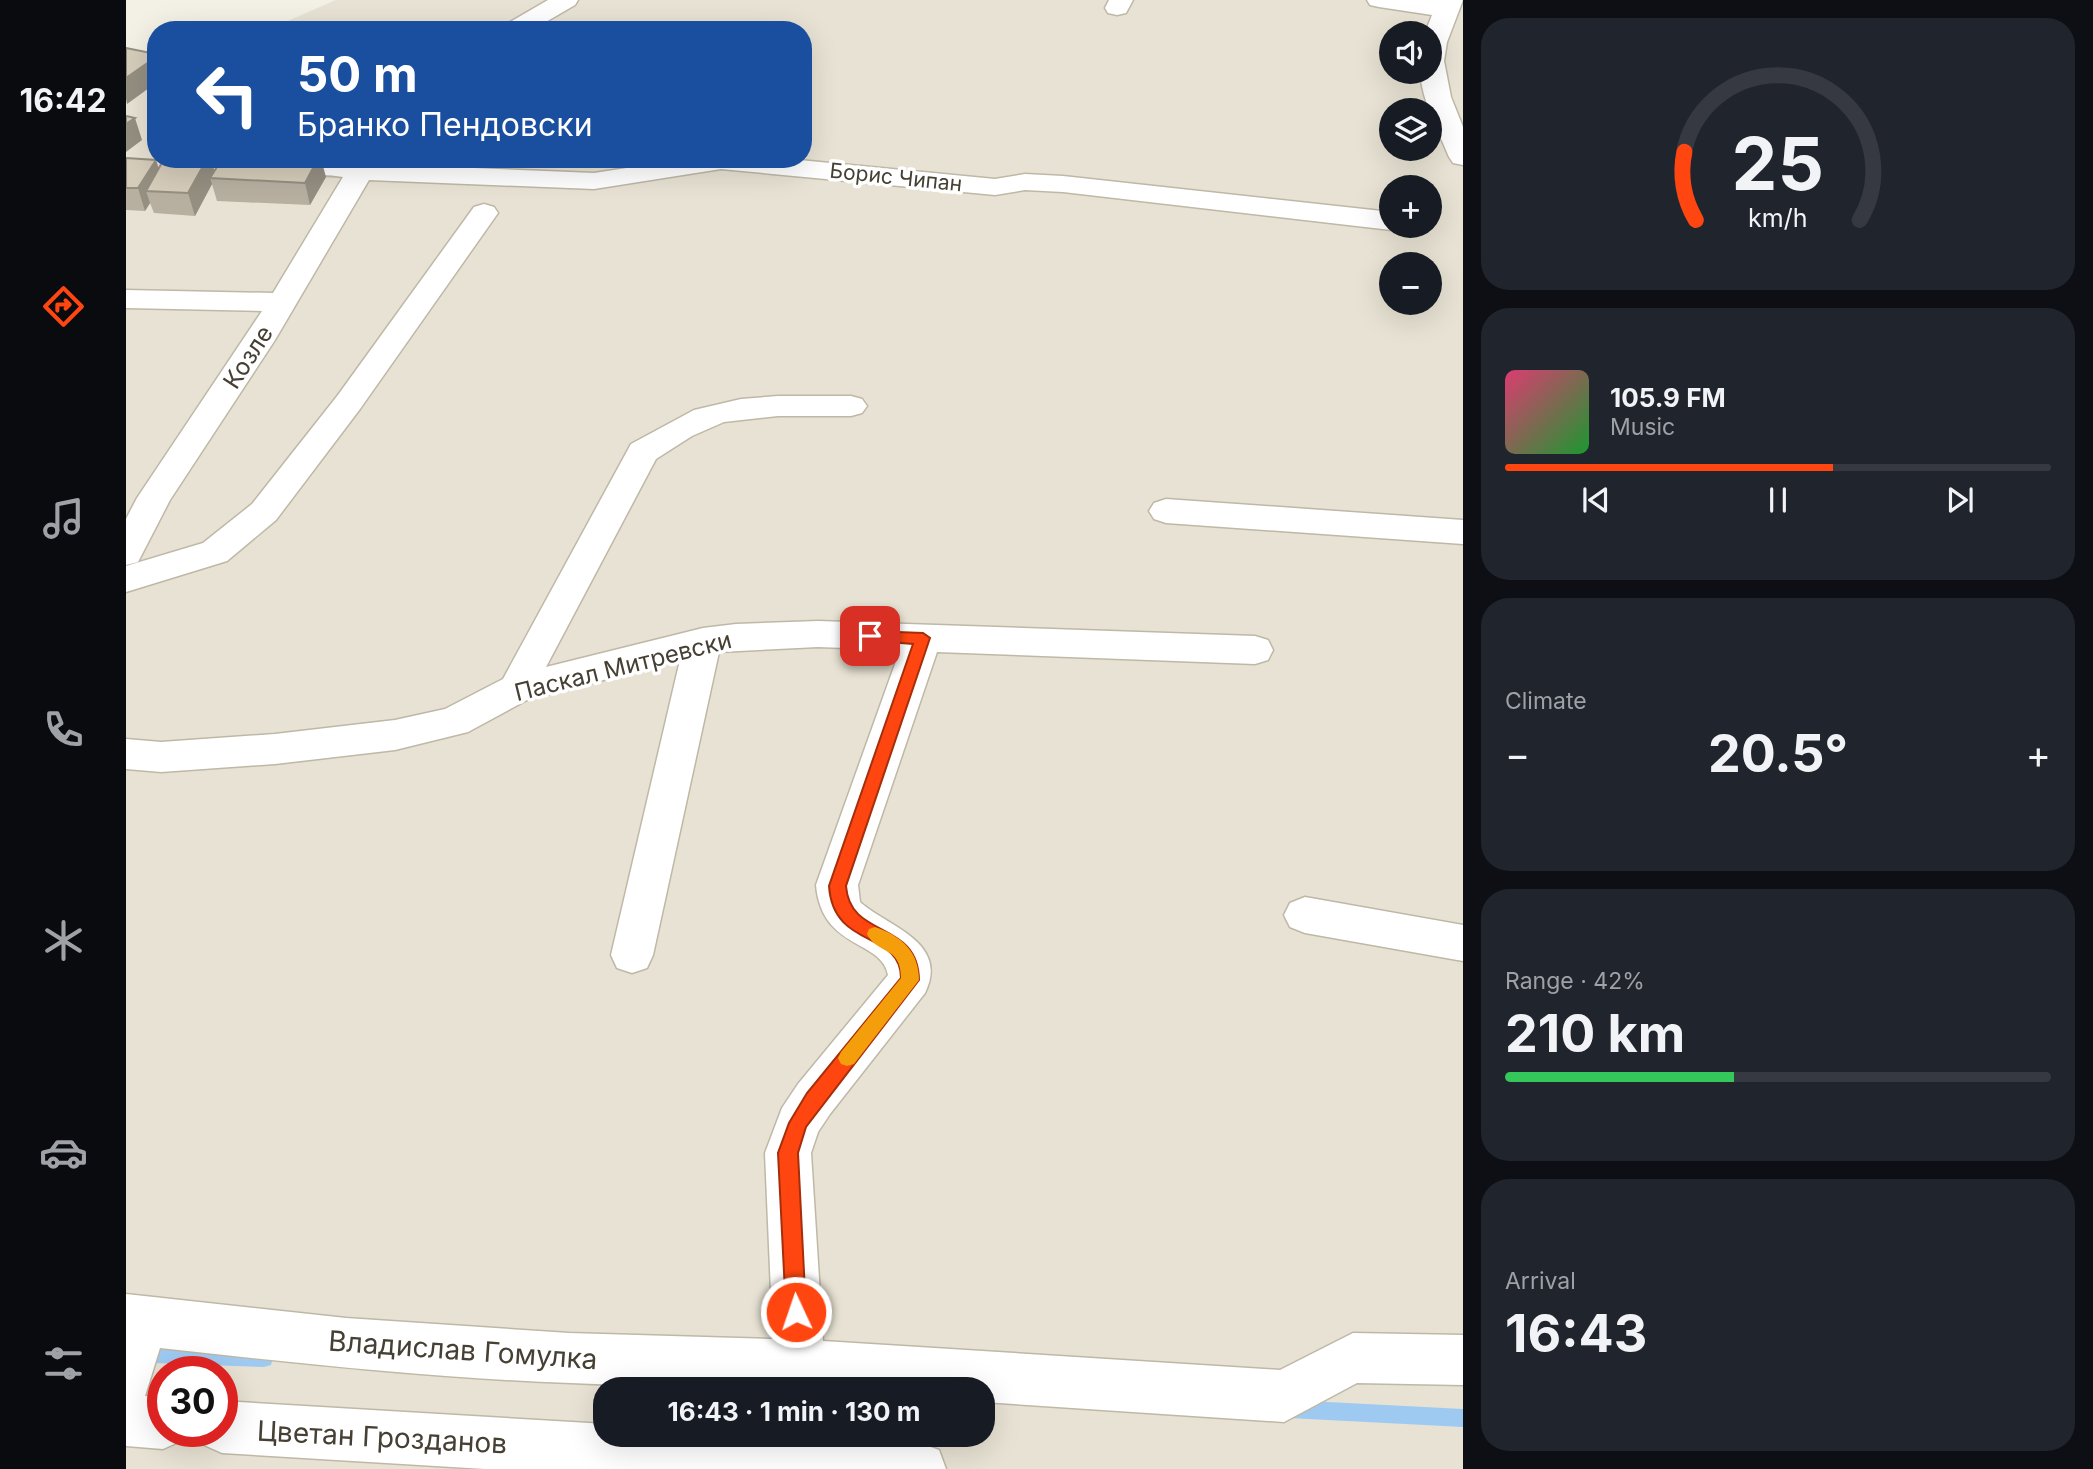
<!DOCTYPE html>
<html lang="en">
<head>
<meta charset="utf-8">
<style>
	:root { --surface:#171b24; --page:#20242c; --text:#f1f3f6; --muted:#9ea1a6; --line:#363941; --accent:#ff4610 }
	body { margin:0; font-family:Inter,sans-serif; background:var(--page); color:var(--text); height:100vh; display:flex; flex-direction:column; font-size:26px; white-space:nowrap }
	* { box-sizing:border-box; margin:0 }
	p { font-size:23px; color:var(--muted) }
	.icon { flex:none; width:38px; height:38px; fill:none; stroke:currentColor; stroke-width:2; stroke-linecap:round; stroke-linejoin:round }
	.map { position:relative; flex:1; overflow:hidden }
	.sheet { display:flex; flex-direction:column; gap:18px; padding:18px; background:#0d0f14; width:630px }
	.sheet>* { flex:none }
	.guide { position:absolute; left:21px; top:21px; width:665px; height:147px; border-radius:28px; box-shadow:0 7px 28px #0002; background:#1a4fa0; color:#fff; overflow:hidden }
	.controls { position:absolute; left:1253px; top:21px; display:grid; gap:14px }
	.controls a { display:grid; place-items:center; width:63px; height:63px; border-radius:50%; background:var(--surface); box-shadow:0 7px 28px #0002; font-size:35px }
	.speed { position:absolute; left:21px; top:1356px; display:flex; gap:14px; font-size:35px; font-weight:700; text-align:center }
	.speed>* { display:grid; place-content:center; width:91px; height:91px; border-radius:50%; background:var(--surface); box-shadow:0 7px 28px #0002; line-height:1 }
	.speed .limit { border:10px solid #d22; background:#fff; color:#111 }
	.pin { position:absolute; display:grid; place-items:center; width:60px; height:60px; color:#fff; margin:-30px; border-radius:14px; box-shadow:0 4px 10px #0006 }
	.me { position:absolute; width:77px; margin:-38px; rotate:357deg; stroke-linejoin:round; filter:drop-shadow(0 0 5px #0008) }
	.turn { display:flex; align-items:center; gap:24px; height:147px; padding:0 35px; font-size:32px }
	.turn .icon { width:91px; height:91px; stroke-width:2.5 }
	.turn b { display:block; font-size:49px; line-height:60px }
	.big { font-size:52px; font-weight:700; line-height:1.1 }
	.sheet .tile { flex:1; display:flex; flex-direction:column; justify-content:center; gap:10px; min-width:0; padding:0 24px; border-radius:28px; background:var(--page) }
	.sheet .dial { align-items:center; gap:0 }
	.dial svg { height:182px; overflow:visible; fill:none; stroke:var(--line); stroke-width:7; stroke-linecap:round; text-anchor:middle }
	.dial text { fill:var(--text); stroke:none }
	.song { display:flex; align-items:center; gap:21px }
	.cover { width:84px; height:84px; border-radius:10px; background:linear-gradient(135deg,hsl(340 70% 55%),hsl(130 70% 35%)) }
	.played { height:7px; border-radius:4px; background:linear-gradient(90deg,var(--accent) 60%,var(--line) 60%) }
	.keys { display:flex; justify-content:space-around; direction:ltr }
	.heat { display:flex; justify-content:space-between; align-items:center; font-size:38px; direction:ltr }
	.charge { height:10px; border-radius:5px; background:linear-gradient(90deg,#34c759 42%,var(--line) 0) }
	.trip { position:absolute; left:467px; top:1377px; width:402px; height:70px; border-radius:28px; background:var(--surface); box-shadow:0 7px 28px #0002; font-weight:700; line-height:70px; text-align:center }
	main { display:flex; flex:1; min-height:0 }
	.dock { display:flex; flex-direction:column; width:126px; justify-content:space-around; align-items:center; background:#090b0e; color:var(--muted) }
	.dock .icon { width:49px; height:49px }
	.dock .selected { color:var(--accent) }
	.dock b { font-size:32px; color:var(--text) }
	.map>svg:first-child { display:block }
	.residential { fill:#e7e2d3; fill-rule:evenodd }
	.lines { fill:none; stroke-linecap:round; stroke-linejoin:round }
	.stream { fill:#9ecaf2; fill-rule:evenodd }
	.minor-casing { stroke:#bfb8a7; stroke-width:3 }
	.minor { fill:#fff; fill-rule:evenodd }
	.wall { fill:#b7afa0 }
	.shaded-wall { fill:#958f82 }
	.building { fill:#d5ccba; stroke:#958f82; stroke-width:2 }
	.route { fill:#ff4610; stroke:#a62e0a; stroke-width:2 }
	.slow { fill:#f59e0b }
	.labels { text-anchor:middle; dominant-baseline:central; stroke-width:7; stroke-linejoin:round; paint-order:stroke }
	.far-street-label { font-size:21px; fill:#464034; stroke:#fff }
	.street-label { font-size:24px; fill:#464034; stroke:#fff }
	.near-street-label { font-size:28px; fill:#464034; stroke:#fff }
</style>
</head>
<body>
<main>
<nav class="dock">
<b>16:42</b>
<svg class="icon selected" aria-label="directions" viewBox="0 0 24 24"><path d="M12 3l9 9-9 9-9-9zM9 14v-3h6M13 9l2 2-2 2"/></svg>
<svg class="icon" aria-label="music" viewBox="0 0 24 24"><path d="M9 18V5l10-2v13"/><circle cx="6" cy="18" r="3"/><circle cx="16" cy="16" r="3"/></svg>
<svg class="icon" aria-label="phone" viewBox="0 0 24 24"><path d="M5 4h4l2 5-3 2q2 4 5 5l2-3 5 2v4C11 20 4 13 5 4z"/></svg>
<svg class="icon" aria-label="climate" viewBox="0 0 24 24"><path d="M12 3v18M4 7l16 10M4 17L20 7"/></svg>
<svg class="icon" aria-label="car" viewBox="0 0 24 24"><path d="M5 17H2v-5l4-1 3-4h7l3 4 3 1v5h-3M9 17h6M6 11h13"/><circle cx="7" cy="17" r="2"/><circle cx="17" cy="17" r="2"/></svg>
<svg class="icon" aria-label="filters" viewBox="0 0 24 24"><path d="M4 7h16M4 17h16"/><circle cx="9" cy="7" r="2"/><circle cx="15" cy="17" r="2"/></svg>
</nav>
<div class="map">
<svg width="1337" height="1469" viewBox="0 0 1337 1469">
	<rect width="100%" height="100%" fill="#f3f0e5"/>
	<path class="residential" d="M210 0H1337V1469H0V58L30 66V159H677V30H141ZM1265 33H1304V72H1265ZM1265 110H1304V149H1265ZM1265 187H1304V226H1265ZM1265 264H1304V303H1265ZM37 1372H96V1432H37ZM480 1390H858V1435H480Z"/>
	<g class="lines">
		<path class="stream" d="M0 1344 138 1349 145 1351 147 1358 145 1365 138 1367 0 1362Z
			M1163 1400 1337 1409V1427L1163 1418 1156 1416 1154 1409 1156 1402Z"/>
		<defs>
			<path id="minor" d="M422 0H452L449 5 406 30H376L379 25Z
				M983 0H1007L1000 13 991 15 982 13 979 8Z
				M1241 0H1337L1321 42 1318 61 1325 97 1337 127V165L1327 163 1323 157C1312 130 1296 101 1294 72H1304V33H1299L1306 15 1253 7 1244 5Z
				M211 159 226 162 227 159H254L252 164 468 173 560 159H663L869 179 899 174 937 176 1265 212V226H1276L1265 230 937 192 899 190 869 195 595 169 468 189 243 180 149 340 44 500 12 562 0 565V519L11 498 136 311 0 308V290L147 293 217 177C189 172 160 180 133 174L129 168 133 162 143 160Z
				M358 204 368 207 372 213 234 409 150 520 101 561 0 592V566L77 543 126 504 212 395 348 207Z
				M652 396H725L736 399 741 406 736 413 725 416H652L598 422 566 436 530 459 420 667 577 628 610 624 692 621 1129 636 1142 640 1147 650 1142 660 1129 664 811 652 732 885 734 902C762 927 824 942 799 993L704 1114 692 1132 685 1153 697 1341 1154 1370 1227 1333 1337 1335V1385L1231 1383 1158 1422 858 1402V1390C720 1390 583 1389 445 1383 308 1378 171 1363 34 1348L19 1396 37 1397V1432H59L55 1441 37 1449 0 1446V1294L220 1318 443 1333 647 1339 639 1153 656 1108 672 1084 762 975C756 939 696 951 690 885L774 650 692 647 593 652 527 955 521 968 506 973 491 968 485 955 554 660 401 700 342 732 269 750 149 764 35 772 0 769V739L35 742 149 734 269 720 319 709 377 679 505 444 568 410 615 399Z
				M1040 499 1337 520V544L1040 523 1028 519 1023 511 1028 503Z
				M1179 897 1337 925V961L1179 933 1164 927 1158 915 1164 903Z
				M96 1401 480 1424V1435H667L794 1443 813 1450 820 1469H359L96 1453 78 1445 72 1432H96Z"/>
		</defs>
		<use href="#minor" class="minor-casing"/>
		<use href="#minor" class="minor"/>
	</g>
	<path class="wall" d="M0 158 33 169 200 177 184 205 91 201 86 184 69 216 28 213 24 203 19 211 0 210Z"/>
	<path class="shaded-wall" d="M30 57V83L1 104 0 99V78Z
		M9 118 16 140 0 152V124Z
		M81 159H85L90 176 84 178 86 184 69 216 62 193Z
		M192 159H195L200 177 184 205 179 183Z
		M30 160 37 182 20 191 24 203 19 211 12 188Z"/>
	<path class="building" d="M0 48 30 54V57L0 78Z
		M0 116 9 118 0 124Z
		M0 158 30 160 12 188H0Z
		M38 159H81L62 193 20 191Z
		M96 159H192L179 183 84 178Z"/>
	<path class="route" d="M744 631 797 633 804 638 720 886C724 940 792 919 793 980L680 1127 672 1153 680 1312 677 1319 670 1322 663 1319 660 1312 652 1153 663 1123 681 1093 775 978C775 930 707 950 703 886L787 644 739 640 737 636Z"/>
	<path class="slow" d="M749 927C776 936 793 952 793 980L728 1064 721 1066 715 1064 712 1058 715 1052 775 978C775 945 751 955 741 934L743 929Z"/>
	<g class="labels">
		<g class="far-street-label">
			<text transform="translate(770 177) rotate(6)">Борис Чипан</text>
		</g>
		<g class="street-label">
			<text transform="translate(122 357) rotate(-57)">Козле</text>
			<text transform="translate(497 666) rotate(-14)">Паскал Митревски</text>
		</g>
		<g class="near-street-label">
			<text transform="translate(337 1350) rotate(4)">Владислав Гомулка</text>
			<text transform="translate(256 1437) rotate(3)">Цветан Грозданов</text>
		</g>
	</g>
</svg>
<div class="controls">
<a><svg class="icon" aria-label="sound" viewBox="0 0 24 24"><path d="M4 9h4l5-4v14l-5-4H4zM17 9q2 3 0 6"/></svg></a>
<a><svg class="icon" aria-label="layers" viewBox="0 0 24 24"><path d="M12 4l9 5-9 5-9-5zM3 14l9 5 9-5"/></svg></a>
<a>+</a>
<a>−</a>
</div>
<div class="speed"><div class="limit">30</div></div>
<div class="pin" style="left:744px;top:636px;background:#d93025"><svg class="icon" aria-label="arrive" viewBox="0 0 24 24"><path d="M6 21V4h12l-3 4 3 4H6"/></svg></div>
<svg class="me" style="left:670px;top:1312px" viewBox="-20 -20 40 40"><circle r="17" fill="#ff4610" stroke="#fff" stroke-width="3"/><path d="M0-11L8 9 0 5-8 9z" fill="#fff"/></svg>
<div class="trip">16:43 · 1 min · 130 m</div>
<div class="guide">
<div class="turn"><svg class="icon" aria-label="left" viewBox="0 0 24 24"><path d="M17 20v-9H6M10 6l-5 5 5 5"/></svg><div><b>50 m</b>Бранко Пендовски</div></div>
</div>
</div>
<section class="sheet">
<div class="tile dial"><svg viewBox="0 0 100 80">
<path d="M14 69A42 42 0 1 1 86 69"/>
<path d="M14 69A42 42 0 0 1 9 39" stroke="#ff4610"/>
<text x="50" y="56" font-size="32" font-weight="700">25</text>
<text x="50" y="72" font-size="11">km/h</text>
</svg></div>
<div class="tile">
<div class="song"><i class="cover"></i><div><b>105.9 FM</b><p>Music</p></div></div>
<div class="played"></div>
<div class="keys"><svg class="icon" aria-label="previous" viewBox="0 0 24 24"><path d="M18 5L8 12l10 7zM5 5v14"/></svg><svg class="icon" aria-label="pause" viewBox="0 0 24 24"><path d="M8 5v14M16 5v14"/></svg><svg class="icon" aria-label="next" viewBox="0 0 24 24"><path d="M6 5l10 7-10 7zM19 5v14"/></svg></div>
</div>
<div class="tile"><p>Climate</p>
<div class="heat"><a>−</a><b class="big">20.5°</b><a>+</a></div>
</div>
<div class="tile"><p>Range · 42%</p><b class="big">210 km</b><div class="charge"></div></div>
<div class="tile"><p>Arrival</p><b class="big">16:43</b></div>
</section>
</main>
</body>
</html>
